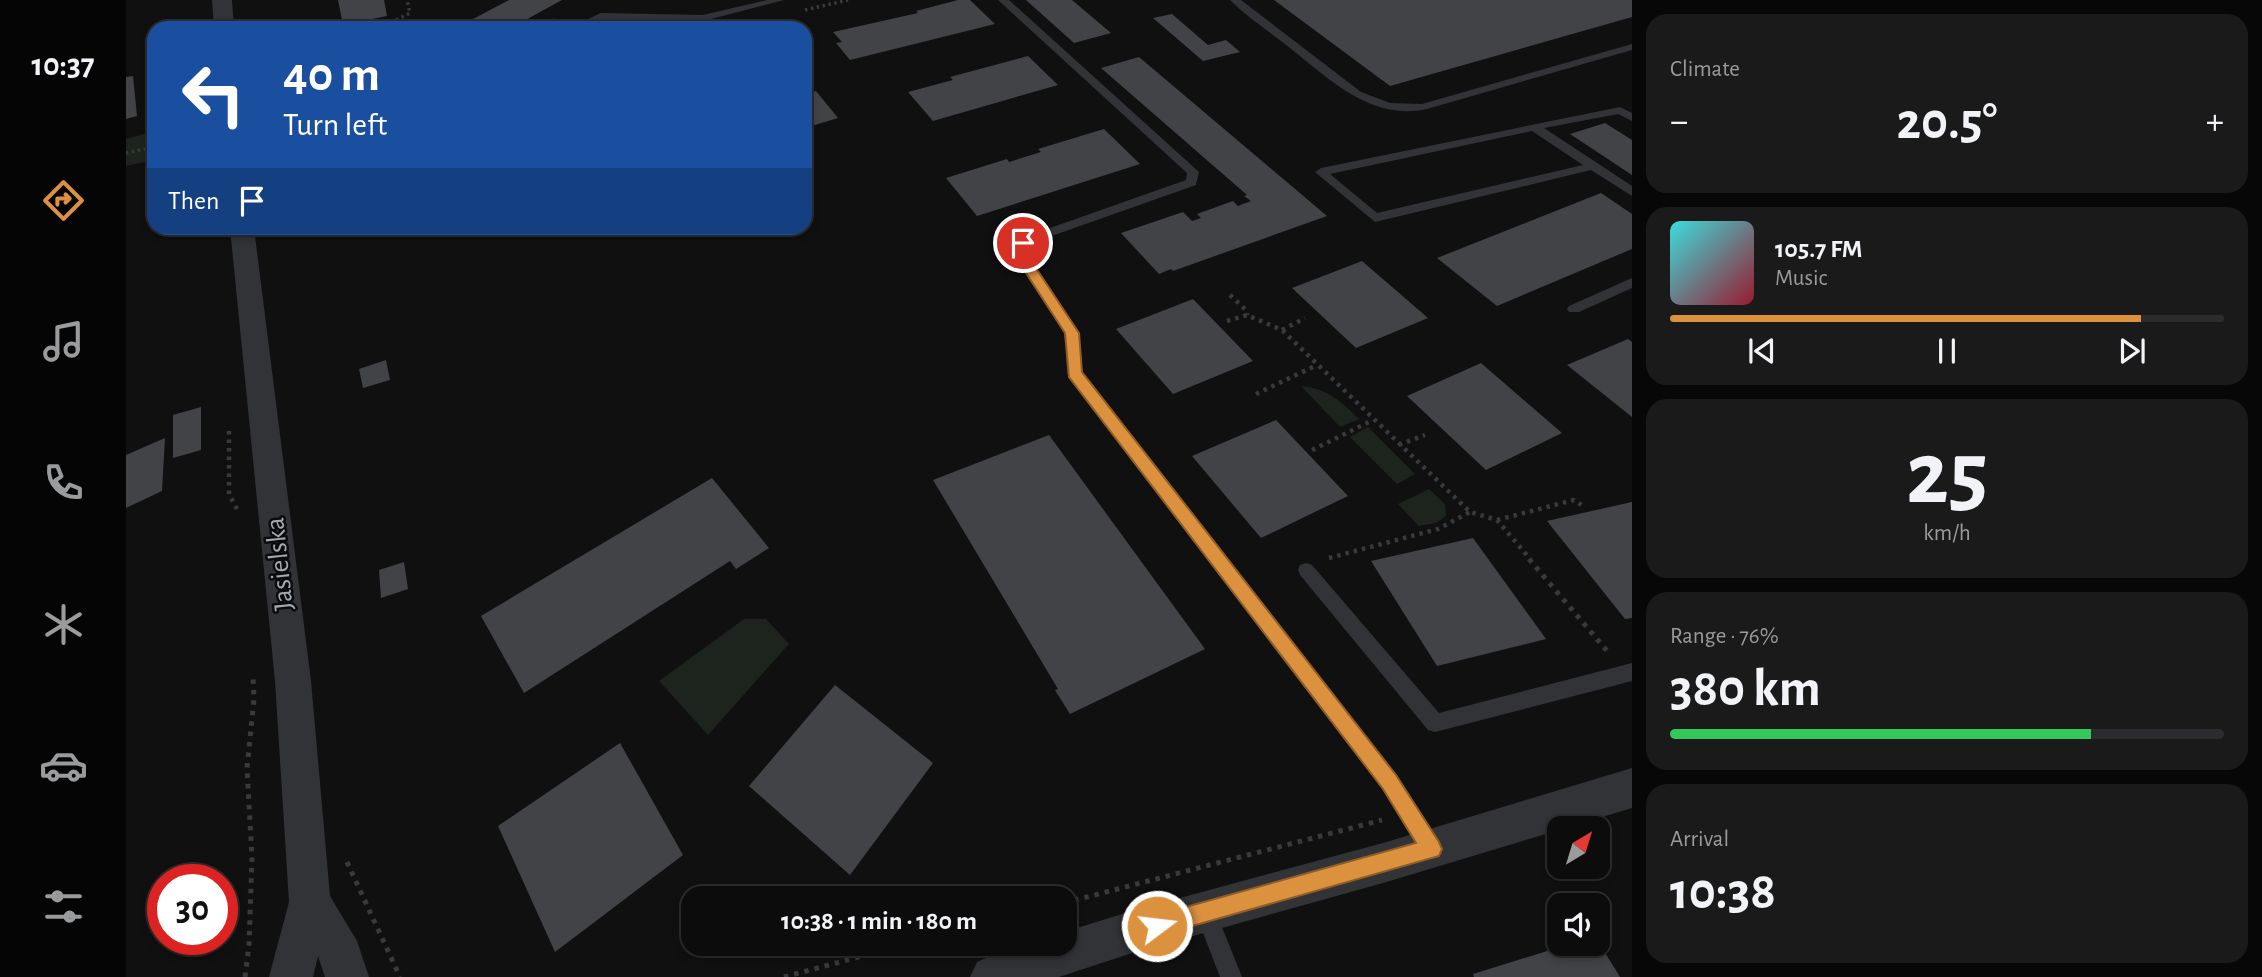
<!DOCTYPE html>
<html lang="en">
<head>
<meta charset="utf-8">
<style>
	:root { --surface:#0c0c0d; --page:#1a1a1b; --text:#f1f3f6; --muted:#9a9b9d; --line:#2c2c2e; --accent:#dc913e }
	body { margin:0; font-family:"Alegreya Sans",sans-serif; background:var(--page); color:var(--text); height:100vh; display:flex; flex-direction:column; font-size:26px; white-space:nowrap }
	* { box-sizing:border-box; margin:0 }
	p { font-size:23px; color:var(--muted) }
	.icon { flex:none; width:38px; height:38px; fill:none; stroke:currentColor; stroke-width:2; stroke-linecap:round; stroke-linejoin:round }
	.map { position:relative; flex:1; overflow:hidden }
	.side { display:flex; flex-direction:column; gap:14px; padding:14px; background:#070707; width:630px }
	.side>* { flex:none }
	.top-card { position:absolute; left:21px; top:21px; width:665px; height:214px; border-radius:21px; box-shadow:0 4px 10px #0003,0 0 0 2px var(--line); background:#1a4fa0; color:#fff; overflow:hidden }
	.needle { width:46px; rotate:38deg }
	.controls { position:absolute; left:1421px; top:816px; display:grid; gap:14px }
	.controls a { display:grid; place-items:center; width:63px; height:63px; border-radius:14px; background:var(--surface); box-shadow:0 4px 10px #0003,0 0 0 2px var(--line); font-size:35px }
	.speed { position:absolute; left:21px; top:864px; display:flex; gap:14px; font-size:35px; font-weight:700; text-align:center }
	.speed>* { display:grid; place-content:center; width:91px; height:91px; border-radius:50%; background:var(--surface); box-shadow:0 4px 10px #0003,0 0 0 2px var(--line); line-height:1 }
	.speed .limit { border:10px solid #d22; background:#fff; color:#111 }
	.pin { position:absolute; display:grid; place-items:center; width:60px; height:60px; color:#fff; margin:-30px; border:4px solid #fff; border-radius:50%; box-shadow:0 2px 7px #0007 }
	.me { position:absolute; width:77px; margin:-38px; rotate:75deg; stroke-linejoin:round; filter:drop-shadow(0 0 5px #0008) }
	.turn { display:flex; align-items:center; gap:24px; height:147px; padding:0 21px; font-size:32px }
	.turn .icon { width:91px; height:91px; stroke-width:2.5 }
	.turn b { display:block; font-size:49px; line-height:60px }
	.then { display:flex; align-items:center; height:66px; padding:0 21px; background:#0003; gap:14px; font-size:26px }
	.big { font-size:52px; font-weight:700; line-height:1.1 }
	.side .tile { flex:1; display:flex; flex-direction:column; justify-content:center; gap:10px; min-width:0; padding:0 24px; border-radius:21px; background:var(--page) }
	.side .dial { align-items:center; gap:0 }
	.dial b { font-size:91px; line-height:1 }
	.song { display:flex; align-items:center; gap:21px }
	.cover { width:84px; height:84px; border-radius:10px; background:linear-gradient(135deg,hsl(180 70% 55%),hsl(350 70% 35%)) }
	.played { height:7px; border-radius:4px; background:linear-gradient(90deg,var(--accent) 85%,var(--line) 85%) }
	.keys { display:flex; justify-content:space-around; direction:ltr }
	.heat { display:flex; justify-content:space-between; align-items:center; font-size:38px; direction:ltr }
	.charge { height:10px; border-radius:5px; background:linear-gradient(90deg,#34c759 76%,var(--line) 0) }
	.trip { position:absolute; left:555px; top:886px; width:396px; height:70px; border-radius:21px; background:var(--surface); box-shadow:0 4px 10px #0003,0 0 0 2px var(--line); font-weight:700; line-height:70px; text-align:center }
	main { display:flex; flex:1; min-height:0 }
	.menu { display:flex; flex-direction:column; width:126px; justify-content:space-around; align-items:center; background:#050505; color:var(--muted) }
	.menu .icon { width:49px; height:49px }
	.menu .on { color:var(--accent) }
	.menu b { font-size:32px; color:var(--text) }
	.map>svg:first-child { display:block }
	.green { fill:#1d231d }
	.building { fill:#424346 }
	.lines { fill:none; stroke-linecap:round; stroke-linejoin:round }
	.path-far2 { stroke:#383a3d; stroke-width:3.5; stroke-dasharray:2.5 3.5; stroke-linecap:butt }
	.path-far1 { stroke:#383a3d; stroke-width:4.5; stroke-dasharray:3.5 5; stroke-linecap:butt }
	.path { stroke:#383a3d; stroke-width:5; stroke-dasharray:4.5 6; stroke-linecap:butt }
	.service { fill:#323336; fill-rule:evenodd }
	.minor { fill:#323336; fill-rule:evenodd }
	.route { fill:#dc913e; stroke:#8f5e28; stroke-width:2 }
	.labels { text-anchor:middle; dominant-baseline:central; stroke-width:5; stroke-linejoin:round; paint-order:stroke }
	.street-label { font-size:28px; fill:#a3a9b0; stroke:#0b0b0c }
</style>
</head>
<body>
<main>
<nav class="menu">
<b>10:37</b>
<svg class="icon on" aria-label="directions" viewBox="0 0 24 24"><path d="M12 3l9 9-9 9-9-9zM9 14v-3h6M13 9l2 2-2 2"/></svg>
<svg class="icon" aria-label="music" viewBox="0 0 24 24"><path d="M9 18V5l10-2v13"/><circle cx="6" cy="18" r="3"/><circle cx="16" cy="16" r="3"/></svg>
<svg class="icon" aria-label="phone" viewBox="0 0 24 24"><path d="M5 4h4l2 5-3 2q2 4 5 5l2-3 5 2v4C11 20 4 13 5 4z"/></svg>
<svg class="icon" aria-label="climate" viewBox="0 0 24 24"><path d="M12 3v18M4 7l16 10M4 17L20 7"/></svg>
<svg class="icon" aria-label="car" viewBox="0 0 24 24"><path d="M5 17H2v-5l4-1 3-4h7l3 4 3 1v5h-3M9 17h6M6 11h13"/><circle cx="7" cy="17" r="2"/><circle cx="17" cy="17" r="2"/></svg>
<svg class="icon" aria-label="filters" viewBox="0 0 24 24"><path d="M4 7h16M4 17h16"/><circle cx="9" cy="7" r="2"/><circle cx="15" cy="17" r="2"/></svg>
</nav>
<div class="map">
<svg width="1506" height="977" viewBox="0 0 1506 977">
	<rect width="100%" height="100%" fill="#101011"/>
	<path class="green" d="M28 131V160L0 166V139Z
		M1175 386C1202 389 1215 401 1233 419L1214 427Z
		M1242 427 1289 474 1271 484 1224 437Z
		M1303 489 1319 504 1320 516 1310 523 1293 526 1272 504Z
		M618 619H640L663 644 582 735 533 681Z"/>
	<path class="building" d="M212 0H258L261 16 217 25Z
		M383 0H436L385 28H330Z
		M832 0H844L869 24 724 60 710 43 716 42 707 32 792 13 790 11Z
		M900 0H946L985 33 948 43Z
		M1148 0H1506V17L1264 86Z
		M1046 14 1082 45 1100 40 1114 52 1077 61 1027 18Z
		M902 56 932 85 807 121 782 92 827 80 824 77Z
		M1013 57 1201 216 1047 271 1045 269 1033 274 995 233 1057 212 1066 221 1075 218 1071 214 1107 201 1112 206 1125 201 1118 196 1121 195 975 68Z
		M7 76 11 116 0 119V77Z
		M690 91 712 118 679 128V94Z
		M1479 123 1506 140V175L1444 134Z
		M978 129 1014 164 851 216 820 178 881 159 883 162 915 152 912 149Z
		M1475 193 1506 214V249L1371 306 1311 258Z
		M1236 261 1302 318 1230 348 1166 288Z
		M1067 299 1127 361 1047 394 990 329Z
		M1502 339 1506 342V417L1441 365Z
		M260 360 264 380 237 388 233 369Z
		M1355 363 1436 433 1360 470 1281 396Z
		M75 407V450L47 458V415Z
		M1150 420 1222 496 1135 538 1066 456Z
		M923 435 1079 649 944 714 929 690 932 689 807 480Z
		M39 438 36 491 0 508V455Z
		M586 478 643 548 610 569 604 561 398 693 355 616Z
		M1506 502V618L1499 619 1421 521Z
		M1347 538 1420 639 1311 666 1245 561Z
		M278 562 282 589 255 598 253 570Z
		M709 685 807 763 724 875 623 786Z
		M494 743 557 855 429 952 372 826Z
		M1447 943H1473L1494 977H1348L1347 974Z"/>
	<g class="lines">
		<path class="path-far2" d="M679 10 722 0
			M254 28 284 13 281 0
			M412 28 428 19
			M0 153 28 147"/>
		<path class="path-far1" d="M1104 295 1121 311V315
			M1101 321 1121 315 1156 330 1344 512 1371 520 1405 560
			M1156 330 1179 318
			M1130 394 1191 365
			M103 431V494L112 511
			M1273 445 1299 435
			M1186 450 1247 420
			M1371 520 1448 500 1457 506
			M1203 558 1312 529 1344 512"/>
		<path class="path" d="M1403 559 1482 652
			M221 862 274 977
			M938 903 1256 820
			M119 977 123 945 126 858 121 768 128 699 127 676
			M658 977 785 943"/>
		<path class="service" d="M641 0H658L577 21 476 19 456 28H443L475 13 577 15Z
			M872 0H883L1073 172 1070 185 903 244 901 256 953 333 955 372 1271 775 1313 842 1316 849 1313 856 1306 859 1299 856 1257 789 941 373 939 334 889 256 893 239 1060 180 1061 173Z
			M1104 0H1115L1235 92 1264 103 1296 104 1506 44V50L1301 109C1244 122 1200 76 1159 44 1141 30 1120 16 1104 0Z
			M1494 107 1506 113V121L1492 114 1418 128 1506 186V196L1465 170 1249 222 1189 172 1195 168ZM1406 131 1457 165 1251 213 1204 174Z
			M1506 278V288L1453 312H1443L1441 309 1443 306Z
			M1180 563 1186 565 1313 713 1506 663V681L1309 732 1302 730 1174 575 1172 570 1174 565Z
			M1080 901 1087 905 1116 977H1094L1069 912 1073 905Z"/>
		<path class="minor" d="M86 0H106L108 28H88Z
			M104 228H128L185 681 204 896 231 941 243 977H199L192 956 187 977H143L163 902 149 681Z
			M1506 768V808L1257 883 1006 953 933 977H844L851 962C884 948 902 943 938 943V932L1006 911 1257 843Z"/>
	</g>
	<path class="route" d="M897 238 903 243 902 256 953 333 956 372 1270 775 1313 842 1316 849 1313 856 1031 936 1023 933 1020 926 1023 918 1031 915 1290 843 1257 789 943 377 939 333 889 256 891 243Z"/>
	<g class="labels">
		<g class="street-label">
			<text transform="translate(154 564) rotate(-96)">Jasielska</text>
		</g>
	</g>
</svg>
<div class="controls">
<a><svg class="needle" viewBox="-14 -14 28 28"><path d="M0-13l5 13h-10z" fill="#e53935"/><path d="M0 13l5-13h-10z" fill="#9a9b9d"/></svg></a>
<a><svg class="icon" aria-label="sound" viewBox="0 0 24 24"><path d="M4 9h4l5-4v14l-5-4H4zM17 9q2 3 0 6"/></svg></a>
</div>
<div class="speed"><div class="limit">30</div></div>
<div class="pin" style="left:897px;top:243px;background:#d93025"><svg class="icon" aria-label="arrive" viewBox="0 0 24 24"><path d="M6 21V4h12l-3 4 3 4H6"/></svg></div>
<svg class="me" style="left:1031px;top:926px" viewBox="-20 -20 40 40"><circle r="17" fill="#dc913e" stroke="#fff" stroke-width="3"/><path d="M0-11L8 9 0 5-8 9z" fill="#fff"/></svg>
<div class="trip">10:38 · 1 min · 180 m</div>
<div class="top-card">
<div class="turn"><svg class="icon" aria-label="left" viewBox="0 0 24 24"><path d="M17 20v-9H6M10 6l-5 5 5 5"/></svg><div><b>40 m</b>Turn left</div></div>
<div class="then">Then<svg class="icon" aria-label="arrive" viewBox="0 0 24 24"><path d="M6 21V4h12l-3 4 3 4H6"/></svg></div>
</div>
</div>
<section class="side">
<div class="tile"><p>Climate</p>
<div class="heat"><a>−</a><b class="big">20.5°</b><a>+</a></div>
</div>
<div class="tile">
<div class="song"><i class="cover"></i><div><b>105.7 FM</b><p>Music</p></div></div>
<div class="played"></div>
<div class="keys"><svg class="icon" aria-label="previous" viewBox="0 0 24 24"><path d="M18 5L8 12l10 7zM5 5v14"/></svg><svg class="icon" aria-label="pause" viewBox="0 0 24 24"><path d="M8 5v14M16 5v14"/></svg><svg class="icon" aria-label="next" viewBox="0 0 24 24"><path d="M6 5l10 7-10 7zM19 5v14"/></svg></div>
</div>
<div class="tile dial"><b>25</b><p>km/h</p></div>
<div class="tile"><p>Range · 76%</p><b class="big">380 km</b><div class="charge"></div></div>
<div class="tile"><p>Arrival</p><b class="big">10:38</b></div>
</section>
</main>
</body>
</html>
